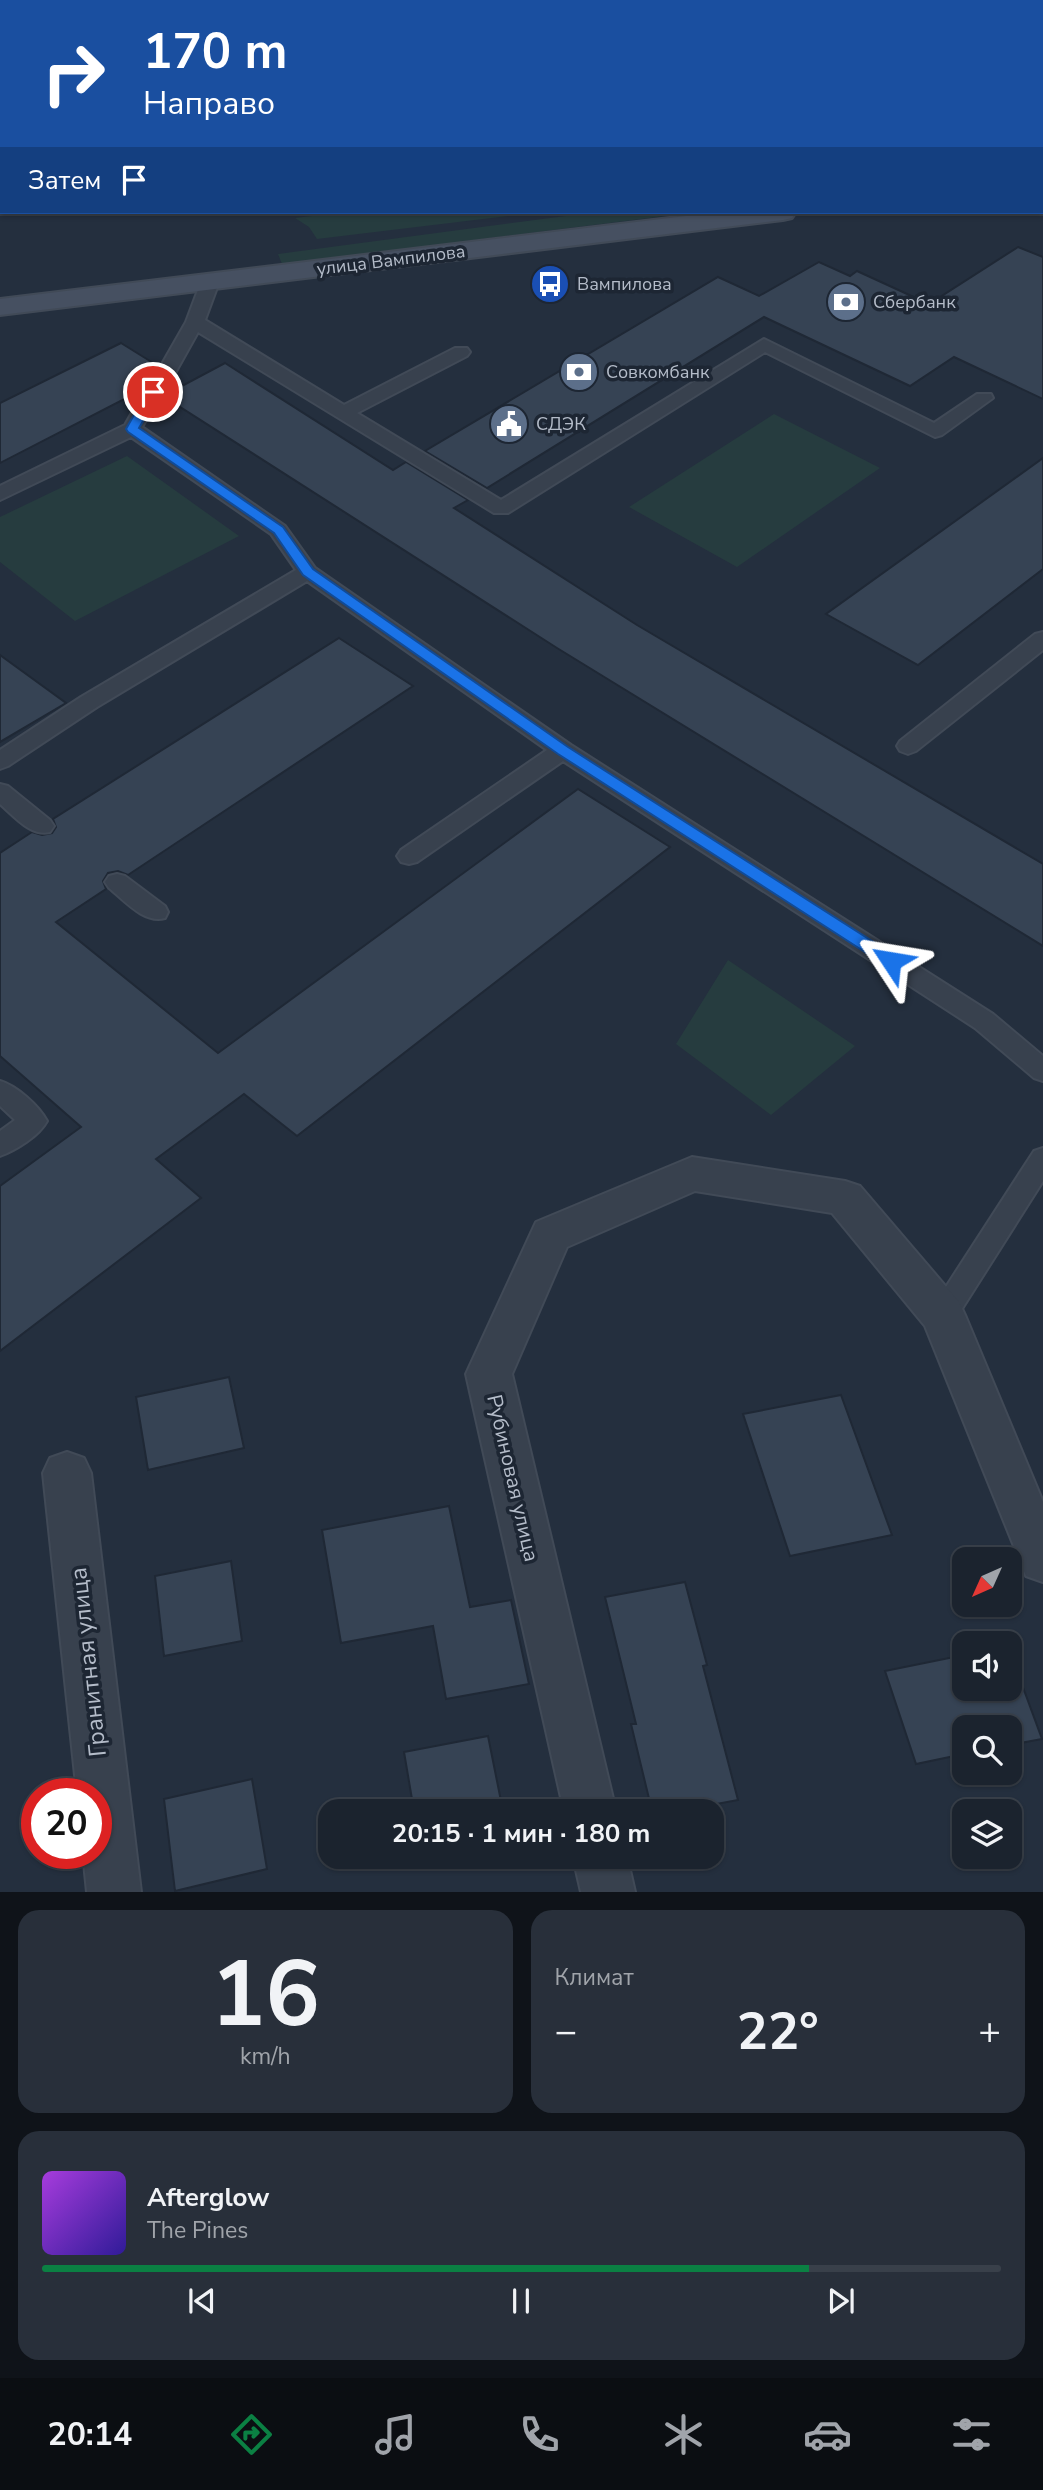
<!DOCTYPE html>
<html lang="ru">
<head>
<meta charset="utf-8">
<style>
	:root { --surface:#1b232e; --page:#282f3a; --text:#f1f3f6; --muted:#a0a4aa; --line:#39404a; --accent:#0b8043 }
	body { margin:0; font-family:"Nunito Sans",sans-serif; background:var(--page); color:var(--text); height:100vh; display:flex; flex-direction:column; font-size:26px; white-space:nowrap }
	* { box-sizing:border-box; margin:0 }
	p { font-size:23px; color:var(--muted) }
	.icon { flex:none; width:38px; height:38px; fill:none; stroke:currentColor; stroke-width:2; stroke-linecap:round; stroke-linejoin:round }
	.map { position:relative; height:1892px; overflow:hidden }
	.side { display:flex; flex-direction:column; gap:18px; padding:18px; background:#0f1319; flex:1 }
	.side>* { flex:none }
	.guide { position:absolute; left:0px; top:0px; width:1043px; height:214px; box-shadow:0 2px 5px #0004,0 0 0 2px var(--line); background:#1a4fa0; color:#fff; overflow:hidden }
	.needle { width:46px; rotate:225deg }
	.controls { position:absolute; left:952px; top:1547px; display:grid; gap:14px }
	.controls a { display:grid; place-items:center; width:70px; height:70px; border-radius:14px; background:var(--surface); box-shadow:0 2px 5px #0004,0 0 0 2px var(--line); font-size:35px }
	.speed { position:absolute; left:21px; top:1778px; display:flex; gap:14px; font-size:35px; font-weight:700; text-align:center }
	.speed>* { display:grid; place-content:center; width:91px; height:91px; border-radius:50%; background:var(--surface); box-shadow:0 2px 5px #0004,0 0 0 2px var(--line); line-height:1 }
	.speed .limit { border:10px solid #d22; background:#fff; color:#111 }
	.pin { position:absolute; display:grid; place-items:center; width:60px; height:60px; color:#fff; margin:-30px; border:4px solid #fff; border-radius:50%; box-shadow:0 2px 7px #0007 }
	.me { position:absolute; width:77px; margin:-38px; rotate:303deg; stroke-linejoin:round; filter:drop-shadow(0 0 5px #0008) }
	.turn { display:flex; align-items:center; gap:24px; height:147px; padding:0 28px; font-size:32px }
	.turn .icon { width:91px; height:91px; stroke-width:2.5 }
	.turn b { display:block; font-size:49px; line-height:60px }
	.then { display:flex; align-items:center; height:66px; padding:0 28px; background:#0003; gap:14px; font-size:26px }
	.big { font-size:52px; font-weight:700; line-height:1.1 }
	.side .widget { flex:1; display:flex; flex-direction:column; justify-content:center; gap:10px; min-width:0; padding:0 24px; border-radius:21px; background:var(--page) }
	.side .dial { align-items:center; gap:0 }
	.dial b { font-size:91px; line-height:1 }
	.song { display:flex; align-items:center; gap:21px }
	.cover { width:84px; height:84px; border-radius:10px; background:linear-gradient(135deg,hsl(280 70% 55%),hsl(250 70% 35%)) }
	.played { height:7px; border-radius:4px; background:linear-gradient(90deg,var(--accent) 80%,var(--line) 80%) }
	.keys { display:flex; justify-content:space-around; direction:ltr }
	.heat { display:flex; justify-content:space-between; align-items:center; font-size:38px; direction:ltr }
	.side .tiles { flex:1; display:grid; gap:18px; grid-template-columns:1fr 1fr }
	.widget:last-child { grid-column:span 2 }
	.trip { position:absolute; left:318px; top:1799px; width:406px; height:70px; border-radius:21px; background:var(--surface); box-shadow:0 2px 5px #0004,0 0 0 2px var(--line); font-weight:700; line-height:70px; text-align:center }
	.dock { display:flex; height:112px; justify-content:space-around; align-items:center; background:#0b0e12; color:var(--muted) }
	.dock .icon { width:49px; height:49px }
	.dock .current { color:var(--accent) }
	.dock b { font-size:32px; color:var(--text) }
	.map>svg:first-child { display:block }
	.green { fill:#263c3f }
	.building { fill:#364354; stroke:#1f2835; stroke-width:2 }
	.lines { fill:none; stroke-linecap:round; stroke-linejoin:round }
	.lane-casing { stroke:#414a57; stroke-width:4 }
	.street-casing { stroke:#414a57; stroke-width:4 }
	.secondary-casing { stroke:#414a57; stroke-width:4 }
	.lane { fill:#38414e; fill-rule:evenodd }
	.street { fill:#38414e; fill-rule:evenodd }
	.secondary { fill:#465061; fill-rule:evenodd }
	.route { fill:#1a73e8; stroke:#114b97; stroke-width:2 }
	.labels { text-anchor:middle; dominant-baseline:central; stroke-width:7; stroke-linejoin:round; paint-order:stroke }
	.far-street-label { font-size:18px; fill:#b4bcc9; stroke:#1d2633 }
	.far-poi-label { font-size:18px; fill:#b4bcc9; stroke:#1d2633; text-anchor:start }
	.street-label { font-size:21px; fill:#b4bcc9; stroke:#1d2633 }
	.near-street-label { font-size:24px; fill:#b4bcc9; stroke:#1d2633 }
</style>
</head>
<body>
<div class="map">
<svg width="1043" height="1892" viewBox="0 0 1043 1892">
	<rect width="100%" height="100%" fill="#242f3e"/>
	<path class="green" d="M344 212H540L317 239 309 227 295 218Z
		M596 212H697L282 264 278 254Z
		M774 414 880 468 737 567 629 507Z
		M127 456 239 536 75 621 0 562V517Z
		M728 960 855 1046 771 1115 676 1044Z"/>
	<path class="building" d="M1018 247 1043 257V399L954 357 910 386 764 317 487 488 425 451 718 277 759 296 819 262 850 276 857 271 929 304Z
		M121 343 158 366 156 370 158 376 167 378 145 385 142 390 0 463V403Z
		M225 363 393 470 406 462 468 500 454 508 637 625 1043 864V946L557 648 163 396Z
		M1043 458V569L918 665 826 614Z
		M339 638 413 686 128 875 118 871 108 873 103 881 106 889 56 922 218 1053 578 789 670 847 297 1136 244 1094 156 1159 201 1198 0 1351V1186L81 1127 0 1056V853L32 832 42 835 52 833 56 827 53 819Z
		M0 655 66 703 0 742Z
		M229 1377 244 1448 148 1470 136 1397Z
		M841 1395 892 1535 790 1556 743 1414Z
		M449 1506 470 1607 511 1600 529 1684 446 1699 433 1626 341 1643 322 1530Z
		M231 1561 242 1641 164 1656 155 1576Z
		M685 1582 707 1665 703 1666 738 1800 679 1811H652L631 1724H636L605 1597Z
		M1010 1652 1042 1739 1010 1745V1727H964V1754L916 1764 885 1671 964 1655V1689H1010Z
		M488 1736 503 1811H414L404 1752Z
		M252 1779 267 1869 175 1891 164 1799Z"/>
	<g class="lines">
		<defs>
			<path id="lane" d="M33 0H50L32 2Z
				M517 0H534L516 2Z
				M861 0H877L860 2Z
				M0 12H2L0 21Z
				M1041 12H1043L1041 21Z
				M2 136V146L0 147V137Z
				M0 166 2 167V177L0 176Z
				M210 277 219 282 205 320 344 405 455 348H467L470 352 467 356 357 413 501 500 764 339 934 423 977 394H991L993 398 942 435 935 437 765 352 508 513H494L198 332 174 375H160L158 371 186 322 201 282Z
				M153 386 162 392 142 427 285 526 315 568 571 745 993 1014 1043 1056V1081L1034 1078 975 1028 563 761 417 862 409 864 401 862 397 856 401 850 547 750 307 581 97 707 8 766 0 769V750L81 697 296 570 271 534 131 437 0 500V486L125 425 146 388Z
				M1043 632V650L916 751 908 754 900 751 897 746 900 741 1035 634Z
				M0 784 8 786 50 820 54 826 50 832C31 837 14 816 0 804Z
				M117 874 125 876 165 906 168 912 165 918C144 924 124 900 109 888L105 882 109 876Z
				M0 1081C17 1086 39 1106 47 1121 39 1136 16 1150 0 1156V1131L15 1120 0 1106Z
				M1043 1148V1181L953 1323 943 1327 933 1323 929 1315 933 1307 1034 1151Z"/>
			<path id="street" d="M692 1157 845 1181 860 1186 959 1302 965 1315 1043 1502V1582L1026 1576 925 1326 832 1213 695 1191 567 1247 512 1374 616 1811H564L466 1374 536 1222Z
				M67 1452 84 1458 91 1473 141 1892H87L83 1853H96V1794H77L43 1473 50 1458Z
				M573 1857H627L635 1892H581Z"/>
			<path id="secondary" d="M1041 172H1043V188H1041Z
				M719 212H796L792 218 783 220 0 315V299Z"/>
		</defs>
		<use href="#lane" class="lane-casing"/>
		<use href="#street" class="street-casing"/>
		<use href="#secondary" class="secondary-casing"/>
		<use href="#lane" class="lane"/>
		<use href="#street" class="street"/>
		<use href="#secondary" class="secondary"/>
	</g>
	<path class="route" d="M153 388 160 392 139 428 283 527 313 569 568 747 897 957 899 961 897 965H885L558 754 303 575 274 533 128 432 126 429 147 392Z"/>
	<defs>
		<symbol id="bus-disc" viewBox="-11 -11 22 22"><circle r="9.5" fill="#1a4fb4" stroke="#1d2633"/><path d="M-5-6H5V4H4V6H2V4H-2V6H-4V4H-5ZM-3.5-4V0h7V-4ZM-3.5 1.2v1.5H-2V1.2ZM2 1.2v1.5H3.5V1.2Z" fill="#fff"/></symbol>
		<symbol id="bank-disc" viewBox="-11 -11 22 22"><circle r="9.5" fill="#5c6f8a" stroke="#1d2633"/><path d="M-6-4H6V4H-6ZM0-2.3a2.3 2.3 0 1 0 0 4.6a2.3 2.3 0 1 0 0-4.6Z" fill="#fff"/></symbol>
		<symbol id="civic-disc" viewBox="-11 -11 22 22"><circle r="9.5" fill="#5c6f8a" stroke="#1d2633"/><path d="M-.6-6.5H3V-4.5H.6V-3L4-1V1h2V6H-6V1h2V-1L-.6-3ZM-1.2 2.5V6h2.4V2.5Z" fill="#fff"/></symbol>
	</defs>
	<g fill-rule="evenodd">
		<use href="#bus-disc" x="528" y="262" width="44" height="44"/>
		<use href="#bank-disc" x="824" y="280" width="44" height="44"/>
		<use href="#bank-disc" x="557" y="350" width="44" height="44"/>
		<use href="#civic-disc" x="487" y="402" width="44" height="44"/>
	</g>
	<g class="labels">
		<g class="far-street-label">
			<text transform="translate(391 260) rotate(-7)">улица Вампилова</text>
		</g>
		<g class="far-poi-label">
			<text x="577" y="284">Вампилова</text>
			<text x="873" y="302">Сбербанк</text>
			<text x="606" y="372">Совкомбанк</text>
			<text x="536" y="424">СДЭК</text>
		</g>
		<g class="street-label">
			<text transform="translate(513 1478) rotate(77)">Рубиновая улица</text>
		</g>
		<g class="near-street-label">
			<text transform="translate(88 1662) rotate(-96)">Гранитная улица</text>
		</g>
	</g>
</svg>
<div class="controls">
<a><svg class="needle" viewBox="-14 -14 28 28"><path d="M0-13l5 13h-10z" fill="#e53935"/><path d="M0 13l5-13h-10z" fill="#a0a4aa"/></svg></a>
<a><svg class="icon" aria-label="sound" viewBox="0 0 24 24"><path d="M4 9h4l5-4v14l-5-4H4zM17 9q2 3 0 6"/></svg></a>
<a><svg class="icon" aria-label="search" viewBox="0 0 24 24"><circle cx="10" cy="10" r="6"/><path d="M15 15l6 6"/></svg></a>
<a><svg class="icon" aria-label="layers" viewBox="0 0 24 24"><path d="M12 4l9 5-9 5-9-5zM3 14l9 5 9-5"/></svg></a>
</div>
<div class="speed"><div class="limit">20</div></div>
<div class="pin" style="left:153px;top:392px;background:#d93025"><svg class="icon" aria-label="arrive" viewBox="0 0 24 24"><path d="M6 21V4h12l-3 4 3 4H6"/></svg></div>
<svg class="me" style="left:891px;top:961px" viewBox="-20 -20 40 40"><path d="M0-17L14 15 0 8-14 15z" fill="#1a73e8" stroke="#fff" stroke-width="4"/></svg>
<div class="trip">20:15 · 1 мин · 180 m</div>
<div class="guide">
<div class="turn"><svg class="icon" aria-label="right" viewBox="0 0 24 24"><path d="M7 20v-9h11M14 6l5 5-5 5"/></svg><div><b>170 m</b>Направо</div></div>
<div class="then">Затем<svg class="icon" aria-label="arrive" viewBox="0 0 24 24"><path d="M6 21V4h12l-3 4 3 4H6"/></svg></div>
</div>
</div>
<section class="side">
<div class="tiles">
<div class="widget dial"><b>16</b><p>km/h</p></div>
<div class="widget"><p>Климат</p>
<div class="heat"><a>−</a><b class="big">22°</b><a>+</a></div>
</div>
<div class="widget">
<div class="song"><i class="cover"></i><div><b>Afterglow</b><p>The Pines</p></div></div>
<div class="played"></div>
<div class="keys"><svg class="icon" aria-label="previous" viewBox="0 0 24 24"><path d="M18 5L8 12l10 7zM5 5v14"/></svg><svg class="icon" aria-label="pause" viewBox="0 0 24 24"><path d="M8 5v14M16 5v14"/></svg><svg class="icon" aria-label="next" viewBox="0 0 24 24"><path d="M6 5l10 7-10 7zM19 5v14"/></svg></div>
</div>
</div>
</section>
<nav class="dock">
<b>20:14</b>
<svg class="icon current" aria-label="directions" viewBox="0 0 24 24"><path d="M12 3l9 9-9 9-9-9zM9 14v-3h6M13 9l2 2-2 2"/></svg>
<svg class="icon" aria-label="music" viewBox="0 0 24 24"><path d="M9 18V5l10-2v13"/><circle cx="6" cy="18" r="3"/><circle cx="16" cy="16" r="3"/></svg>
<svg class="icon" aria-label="phone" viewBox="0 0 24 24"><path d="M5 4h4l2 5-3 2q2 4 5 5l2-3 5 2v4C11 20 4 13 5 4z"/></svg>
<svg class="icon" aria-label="climate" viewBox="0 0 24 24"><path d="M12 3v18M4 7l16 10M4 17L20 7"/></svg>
<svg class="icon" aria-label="car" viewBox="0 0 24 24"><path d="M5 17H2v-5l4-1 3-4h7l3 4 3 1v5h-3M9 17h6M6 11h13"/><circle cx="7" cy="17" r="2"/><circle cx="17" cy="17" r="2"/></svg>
<svg class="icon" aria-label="filters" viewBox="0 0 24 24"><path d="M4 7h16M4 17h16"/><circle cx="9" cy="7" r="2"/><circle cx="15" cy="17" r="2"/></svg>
</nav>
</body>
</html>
